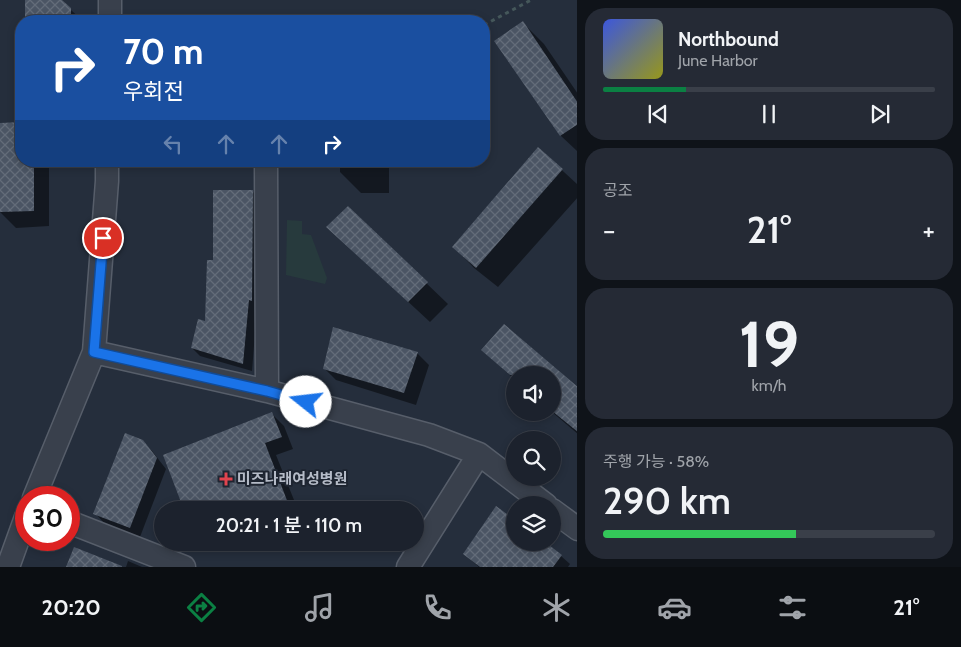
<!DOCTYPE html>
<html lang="ko">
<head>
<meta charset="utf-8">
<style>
	:root { --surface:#1c222d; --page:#252a35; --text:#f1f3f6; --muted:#a0a4aa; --line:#3a3f49; --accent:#0b8043 }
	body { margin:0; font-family:Cabin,"Noto Sans KR",sans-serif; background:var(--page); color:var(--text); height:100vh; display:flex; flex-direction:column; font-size:19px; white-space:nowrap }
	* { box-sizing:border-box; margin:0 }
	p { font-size:16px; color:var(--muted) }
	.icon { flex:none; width:28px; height:28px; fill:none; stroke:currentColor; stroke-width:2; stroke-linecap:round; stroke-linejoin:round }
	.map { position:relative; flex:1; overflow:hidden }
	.sheet { display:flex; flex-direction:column; gap:8px; padding:8px; background:#0f1319; width:384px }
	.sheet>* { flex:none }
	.guide { position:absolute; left:15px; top:15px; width:475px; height:152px; border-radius:20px; box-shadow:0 2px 8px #0003,0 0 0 1px var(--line); background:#1a4fa0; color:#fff; overflow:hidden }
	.fabs { position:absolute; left:506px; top:366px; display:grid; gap:10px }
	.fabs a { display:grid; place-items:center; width:55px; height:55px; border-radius:50%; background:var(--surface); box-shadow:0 2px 8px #0003,0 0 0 1px var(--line); font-size:25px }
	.speed { position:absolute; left:15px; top:486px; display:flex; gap:10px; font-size:25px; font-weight:700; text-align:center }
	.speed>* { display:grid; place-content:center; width:65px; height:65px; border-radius:50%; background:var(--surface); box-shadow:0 2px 8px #0003,0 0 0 1px var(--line); line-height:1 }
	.speed .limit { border:8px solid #d22; background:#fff; color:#111 }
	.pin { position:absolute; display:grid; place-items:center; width:42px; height:42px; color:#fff; margin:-21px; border:2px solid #fff; border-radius:50%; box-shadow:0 1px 5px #0007 }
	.me { position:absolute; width:55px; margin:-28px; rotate:286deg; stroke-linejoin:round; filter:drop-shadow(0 0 4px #0008) }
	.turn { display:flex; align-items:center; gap:18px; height:105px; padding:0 25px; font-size:22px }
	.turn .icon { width:65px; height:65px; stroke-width:2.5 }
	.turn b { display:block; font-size:35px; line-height:42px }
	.lanes { display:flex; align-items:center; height:48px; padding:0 25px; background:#0003; justify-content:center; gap:25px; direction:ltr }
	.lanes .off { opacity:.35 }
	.big { font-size:38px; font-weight:600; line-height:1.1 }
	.sheet .tile { flex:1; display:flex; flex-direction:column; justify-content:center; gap:8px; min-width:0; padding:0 18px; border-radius:20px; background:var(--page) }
	.sheet .dial { align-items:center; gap:0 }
	.dial b { font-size:65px; line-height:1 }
	.song { display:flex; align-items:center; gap:15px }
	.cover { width:60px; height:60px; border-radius:8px; background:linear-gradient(135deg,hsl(230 70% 55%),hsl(60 70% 35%)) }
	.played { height:5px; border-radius:2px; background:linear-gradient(90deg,var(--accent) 25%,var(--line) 25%) }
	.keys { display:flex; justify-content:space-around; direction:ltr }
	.heat { display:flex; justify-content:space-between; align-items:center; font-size:28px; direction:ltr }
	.charge { height:8px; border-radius:4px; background:linear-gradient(90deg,#34c759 58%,var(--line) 0) }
	.trip { position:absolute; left:154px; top:501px; width:270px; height:50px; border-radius:25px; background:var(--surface); box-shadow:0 2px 8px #0003,0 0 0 1px var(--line); font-weight:600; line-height:50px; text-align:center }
	.tabs { display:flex; height:80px; justify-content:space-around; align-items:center; background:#0b0e12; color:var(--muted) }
	.tabs .icon { width:35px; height:35px }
	.tabs .selected { color:var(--accent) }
	.tabs b { font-size:22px; color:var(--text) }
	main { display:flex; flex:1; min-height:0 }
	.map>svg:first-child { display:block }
	.park { fill:#273a3d }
	.shadow { fill:#0007 }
	.building { fill:url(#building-cross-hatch) }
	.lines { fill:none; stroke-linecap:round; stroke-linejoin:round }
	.street-casing { stroke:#575e6a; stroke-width:25 }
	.path { stroke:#45575a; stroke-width:3; stroke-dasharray:4 4; stroke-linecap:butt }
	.street { stroke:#39404c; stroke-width:22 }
	.route-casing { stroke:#114b97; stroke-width:12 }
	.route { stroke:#1a73e8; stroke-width:9 }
	.health-dot { fill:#e0444e; stroke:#1e2531; stroke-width:2 }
	.labels { text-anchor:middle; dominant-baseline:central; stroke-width:4; stroke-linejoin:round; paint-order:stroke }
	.poi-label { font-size:15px; font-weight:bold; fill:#b5bbc7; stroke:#1e2531; text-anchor:start }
</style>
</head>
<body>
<main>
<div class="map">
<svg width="578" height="567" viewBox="0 0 578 567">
	<defs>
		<pattern id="building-cross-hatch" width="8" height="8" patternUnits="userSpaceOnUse" patternTransform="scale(1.25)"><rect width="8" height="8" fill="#4b5564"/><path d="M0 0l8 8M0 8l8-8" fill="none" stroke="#636c79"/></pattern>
	</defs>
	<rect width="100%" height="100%" fill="#252e3c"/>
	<path class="park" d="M287 220 302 221V234L311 235 327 278 325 284 286 275Z"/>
	<path class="shadow" d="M26 0H60L83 21H26Z
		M523 23 544 44 578 94V152L560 135Z
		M21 123V161H49V226L16 228 0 212 1 124Z
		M539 149 578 185V197L498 287 474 268 454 247Z
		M230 161H262V168H236Z
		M340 161H389V193H361L340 172Z
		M252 191 261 200 257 308 252 371 200 356 192 348 206 323 214 261Z
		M348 208 448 304 430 322 349 247Z
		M504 326 578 388V434L552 412V375H515V380L483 350Z
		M417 353 429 365 416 405 336 380 324 368Z
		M272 414 284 426 293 449 276 455 298 510H185Z
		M142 441 152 451 166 469 140 537 104 523 95 513Z
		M515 522V542L561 556 570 564 568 567H479L464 554Z
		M201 542H228L208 550Z
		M128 561 142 567H126Z"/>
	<path class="building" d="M25 0H62L71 8V21H25Z
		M523 21 578 103V124L560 136 494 41Z
		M21 122V161H34V211L0 212V123Z
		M538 147 563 169 476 268 452 247Z
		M213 190H253L252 301 249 300 243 364 191 348 198 319 205 321 207 260H213Z
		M348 206 428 282 408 302 326 227Z
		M504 324 578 387V432L552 411V375H510L481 350Z
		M333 327 418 352 404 393 323 369Z
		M272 412 282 437 265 443 288 503 270 510H184L163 455Z
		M125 433 143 440 157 458 130 528 93 514Z
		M496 506 515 520V542H545L562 555 553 567H480L463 554Z
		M74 547 122 566V567H66Z"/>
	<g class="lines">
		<defs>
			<path id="street" d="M110 21V0
				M266 161 267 391 429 435 479 454 546 505
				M94 352 267 391
				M34 498 94 352 107 181V161
				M552 510 578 529
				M69 522 184 567
				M8 567 26 517
				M408 567 479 454"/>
		</defs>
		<use href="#street" class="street-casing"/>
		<path class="path" d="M484 25 531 0"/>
		<use href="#street" class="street"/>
	</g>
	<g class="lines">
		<defs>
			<path id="route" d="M103 238 94 352 267 391 306 402"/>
		</defs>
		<use href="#route" class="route-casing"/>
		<use href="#route" class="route"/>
	</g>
	<path class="health-dot" d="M223.5 471.5h5v5h5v5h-5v5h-5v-5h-5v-5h5z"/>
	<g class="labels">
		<g class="poi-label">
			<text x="237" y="479">미즈나래여성병원</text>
		</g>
	</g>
</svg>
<div class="fabs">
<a><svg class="icon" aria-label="sound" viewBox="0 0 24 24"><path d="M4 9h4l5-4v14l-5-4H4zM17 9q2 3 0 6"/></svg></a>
<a><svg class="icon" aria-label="search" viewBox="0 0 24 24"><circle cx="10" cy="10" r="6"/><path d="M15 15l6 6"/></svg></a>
<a><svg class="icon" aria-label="layers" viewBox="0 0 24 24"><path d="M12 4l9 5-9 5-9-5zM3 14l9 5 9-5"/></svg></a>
</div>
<div class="speed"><div class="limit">30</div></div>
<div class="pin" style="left:103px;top:238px;background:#d93025"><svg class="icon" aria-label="arrive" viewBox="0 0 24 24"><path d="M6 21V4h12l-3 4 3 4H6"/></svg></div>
<svg class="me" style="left:306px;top:402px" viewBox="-20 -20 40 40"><circle r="19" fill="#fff"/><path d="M0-13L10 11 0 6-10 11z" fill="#1a73e8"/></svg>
<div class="trip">20:21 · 1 분 · 110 m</div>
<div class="guide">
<div class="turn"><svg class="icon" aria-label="right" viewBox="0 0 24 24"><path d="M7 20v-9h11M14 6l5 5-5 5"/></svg><div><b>70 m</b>우회전</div></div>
<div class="lanes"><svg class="icon off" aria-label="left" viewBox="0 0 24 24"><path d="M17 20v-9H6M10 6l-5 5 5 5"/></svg><svg class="icon off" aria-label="ahead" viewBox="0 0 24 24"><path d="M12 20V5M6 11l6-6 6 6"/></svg><svg class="icon off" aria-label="ahead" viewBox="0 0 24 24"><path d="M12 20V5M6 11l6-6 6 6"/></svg><svg class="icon" aria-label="right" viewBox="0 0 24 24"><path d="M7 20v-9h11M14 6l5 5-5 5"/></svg></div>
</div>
</div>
<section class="sheet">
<div class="tile">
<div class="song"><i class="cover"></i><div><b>Northbound</b><p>June Harbor</p></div></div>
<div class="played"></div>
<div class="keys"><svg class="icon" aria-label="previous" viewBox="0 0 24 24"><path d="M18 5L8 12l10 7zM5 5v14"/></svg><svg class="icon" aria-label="pause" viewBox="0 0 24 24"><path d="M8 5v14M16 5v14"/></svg><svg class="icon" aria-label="next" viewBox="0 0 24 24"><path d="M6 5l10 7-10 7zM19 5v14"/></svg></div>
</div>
<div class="tile"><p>공조</p>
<div class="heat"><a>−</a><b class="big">21°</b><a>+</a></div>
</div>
<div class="tile dial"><b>19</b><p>km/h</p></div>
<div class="tile"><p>주행 가능 · 58%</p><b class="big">290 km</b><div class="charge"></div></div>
</section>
</main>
<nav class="tabs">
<b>20:20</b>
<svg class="icon selected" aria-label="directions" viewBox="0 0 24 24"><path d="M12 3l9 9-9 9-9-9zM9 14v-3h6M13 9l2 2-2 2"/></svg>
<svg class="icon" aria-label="music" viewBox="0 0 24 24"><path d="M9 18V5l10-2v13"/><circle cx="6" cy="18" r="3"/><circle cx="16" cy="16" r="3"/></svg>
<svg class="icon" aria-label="phone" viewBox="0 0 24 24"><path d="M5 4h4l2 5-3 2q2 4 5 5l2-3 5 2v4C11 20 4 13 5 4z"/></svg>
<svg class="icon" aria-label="climate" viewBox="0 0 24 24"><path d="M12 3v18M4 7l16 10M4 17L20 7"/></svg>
<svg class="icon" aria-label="car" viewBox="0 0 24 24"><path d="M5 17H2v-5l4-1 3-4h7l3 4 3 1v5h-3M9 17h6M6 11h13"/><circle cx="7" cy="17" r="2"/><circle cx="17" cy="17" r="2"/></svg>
<svg class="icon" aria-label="filters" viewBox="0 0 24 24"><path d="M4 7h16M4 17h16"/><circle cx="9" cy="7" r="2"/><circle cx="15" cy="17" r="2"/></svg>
<b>21°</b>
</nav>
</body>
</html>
